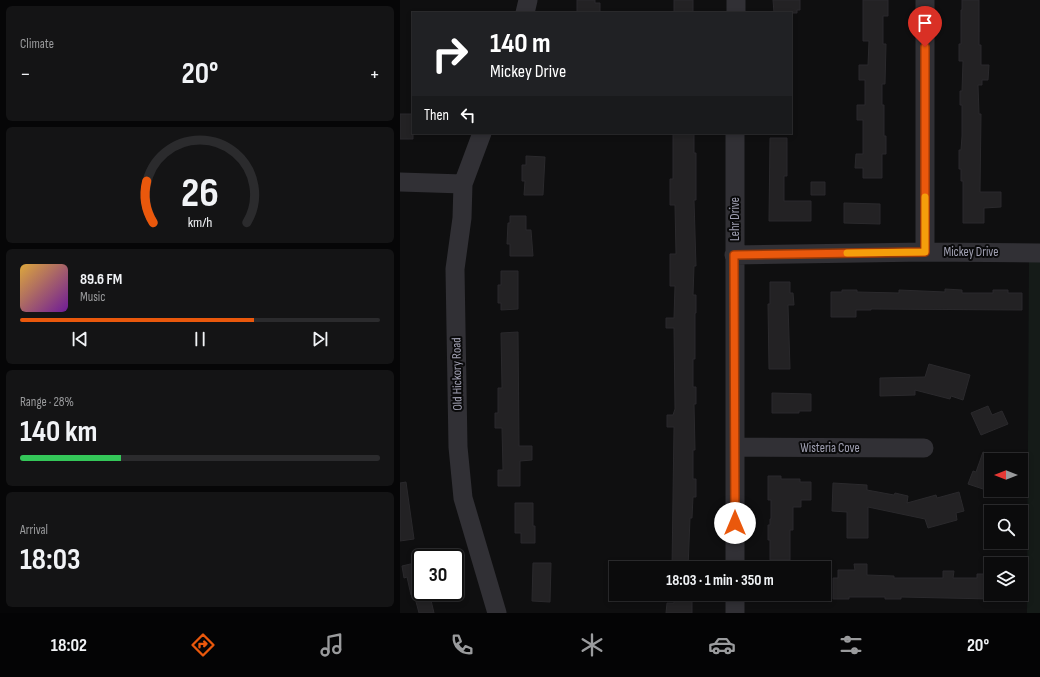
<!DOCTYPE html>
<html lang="en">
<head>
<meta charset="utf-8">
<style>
	:root { --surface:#0b0b0c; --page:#141415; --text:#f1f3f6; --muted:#9a9b9d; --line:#2b2b2d; --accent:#ea580c }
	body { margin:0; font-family:"Sofia Sans Condensed",sans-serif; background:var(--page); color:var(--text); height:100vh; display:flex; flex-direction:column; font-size:15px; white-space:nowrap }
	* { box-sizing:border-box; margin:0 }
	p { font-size:13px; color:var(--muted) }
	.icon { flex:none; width:22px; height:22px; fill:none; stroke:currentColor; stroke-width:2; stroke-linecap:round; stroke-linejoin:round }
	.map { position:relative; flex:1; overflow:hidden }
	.details { display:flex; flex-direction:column; gap:6px; padding:6px; background:#060607; width:400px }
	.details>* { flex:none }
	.hud { position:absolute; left:12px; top:12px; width:380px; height:122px; border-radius:0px; box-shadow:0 2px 6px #0003,0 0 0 1px var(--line); background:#202124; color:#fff; overflow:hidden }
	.needle { width:26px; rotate:270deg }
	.fabs { position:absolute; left:584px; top:453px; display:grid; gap:8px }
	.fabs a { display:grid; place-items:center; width:44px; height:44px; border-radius:0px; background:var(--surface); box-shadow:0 2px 6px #0003,0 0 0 1px var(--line); font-size:20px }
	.speed { position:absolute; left:12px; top:549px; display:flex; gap:8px; font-size:20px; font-weight:700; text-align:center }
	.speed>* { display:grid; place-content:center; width:52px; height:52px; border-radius:50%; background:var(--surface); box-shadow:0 2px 6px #0003,0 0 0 1px var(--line); line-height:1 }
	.speed .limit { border:2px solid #111; border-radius:6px; background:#fff; color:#111 }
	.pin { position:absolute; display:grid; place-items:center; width:34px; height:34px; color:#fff; margin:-41px -17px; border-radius:50% 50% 50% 0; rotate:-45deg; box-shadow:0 0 4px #0007 }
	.pin .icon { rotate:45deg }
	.me { position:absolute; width:44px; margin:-22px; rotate:0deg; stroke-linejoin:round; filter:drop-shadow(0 0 3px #0008) }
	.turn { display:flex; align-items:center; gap:14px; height:84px; padding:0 12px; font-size:18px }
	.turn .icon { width:52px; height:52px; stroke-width:2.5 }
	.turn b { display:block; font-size:28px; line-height:34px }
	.then { display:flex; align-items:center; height:38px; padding:0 12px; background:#0003; gap:8px; font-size:15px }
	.big { font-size:30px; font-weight:700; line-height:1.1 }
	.details .card { flex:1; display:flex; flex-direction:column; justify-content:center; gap:6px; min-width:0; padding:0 14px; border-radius:6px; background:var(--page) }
	.details .dial { align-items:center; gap:0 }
	.dial svg { height:104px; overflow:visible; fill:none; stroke:var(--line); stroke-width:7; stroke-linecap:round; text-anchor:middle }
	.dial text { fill:var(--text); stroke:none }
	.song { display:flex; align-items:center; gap:12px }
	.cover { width:48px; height:48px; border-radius:6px; background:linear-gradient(135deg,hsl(40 70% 55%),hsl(280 70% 35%)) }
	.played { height:4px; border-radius:2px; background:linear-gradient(90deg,var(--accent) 65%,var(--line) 65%) }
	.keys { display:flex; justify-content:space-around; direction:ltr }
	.heat { display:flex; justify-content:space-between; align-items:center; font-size:22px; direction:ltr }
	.charge { height:6px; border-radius:3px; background:linear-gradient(90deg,#34c759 28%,var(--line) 0) }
	.trip { position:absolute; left:209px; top:561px; width:222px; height:40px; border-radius:0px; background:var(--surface); box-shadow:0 2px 6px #0003,0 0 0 1px var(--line); font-weight:700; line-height:40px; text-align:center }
	.tabs { display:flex; height:64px; justify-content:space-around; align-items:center; background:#040405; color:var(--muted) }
	.tabs .icon { width:28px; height:28px }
	.tabs .active { color:var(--accent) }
	.tabs b { font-size:18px; color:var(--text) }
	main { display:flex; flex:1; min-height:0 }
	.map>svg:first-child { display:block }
	.green { fill:#151b18 }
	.building { fill:#232224; stroke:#2a292c }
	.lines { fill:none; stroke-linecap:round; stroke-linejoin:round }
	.minor { stroke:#313035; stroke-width:19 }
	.route-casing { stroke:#983908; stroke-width:10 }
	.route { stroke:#ea580c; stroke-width:7 }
	.slow { stroke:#f59e0b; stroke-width:7 }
	.labels { text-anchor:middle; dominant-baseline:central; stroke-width:4; stroke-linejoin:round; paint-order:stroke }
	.street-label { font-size:13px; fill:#a0a0b2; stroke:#0a0a0b }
</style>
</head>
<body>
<main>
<section class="details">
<div class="card"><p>Climate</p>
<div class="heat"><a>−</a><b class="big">20°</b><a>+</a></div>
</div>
<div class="card dial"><svg viewBox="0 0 100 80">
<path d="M14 69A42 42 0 1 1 86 69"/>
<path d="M14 69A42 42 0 0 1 9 37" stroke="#ea580c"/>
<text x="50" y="56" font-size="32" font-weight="700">26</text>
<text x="50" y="72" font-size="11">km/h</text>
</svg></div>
<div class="card">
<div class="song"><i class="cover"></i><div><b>89.6 FM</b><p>Music</p></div></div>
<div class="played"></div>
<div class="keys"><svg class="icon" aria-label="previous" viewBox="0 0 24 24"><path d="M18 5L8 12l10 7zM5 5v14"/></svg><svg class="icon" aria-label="pause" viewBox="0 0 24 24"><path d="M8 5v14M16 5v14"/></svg><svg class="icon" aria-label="next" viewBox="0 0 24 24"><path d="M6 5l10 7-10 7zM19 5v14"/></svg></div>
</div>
<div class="card"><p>Range · 28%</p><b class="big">140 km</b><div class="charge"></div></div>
<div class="card"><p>Arrival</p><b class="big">18:03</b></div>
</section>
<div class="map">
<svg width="640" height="613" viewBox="0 0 640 613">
	<rect width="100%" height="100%" fill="#0f0f10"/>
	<path class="green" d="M629 260 640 261V613H627Z"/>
	<path class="building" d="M177 0H195V3H200V13H177Z
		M274 0H293V13H274Z
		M373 0H400V10H397V13H374Z
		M463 0H488V16H483V44H486L485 84H482V105H484V136H486V154H482V178H463V168H455L456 154H463V120H457V105H465V80H459V65H468L469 41H463Z
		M562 0H579V45H581V65H589L588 80H582V85H578L579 114H581L580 192H601V207L584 208V223H563V181H561V169H559V150H561L562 136V105H560V91H562L563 61H559V44H561V10H562Z
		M0 114H13V139H0Z
		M273 133H294V153H296V200H294L296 266H294L293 295H296V313H295V359H293V387H296V404H294L295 450H293V479H296V497H293L292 518H290L288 568H272L274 427H267V415H273L275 409 274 328H266V318H274L275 286H270V254H276L275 205H270V179H273Z
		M370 138H387V176H384V201H411V221H369Z
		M126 156 145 157 143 195H124L125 181H122V165H126Z
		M411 182H425V195H411Z
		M444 203 480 204V224L444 223Z
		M110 216H126V230H131L133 256H110V244H107L108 223H110Z
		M101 271H118V309L101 310V303H98V285H101Z
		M370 282H390V293H393L394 305H388L390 369H369L368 304H370Z
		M545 289 562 290V293H593V290H608V293H622V310L471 309V310H456V317H431V292H442V290H457V292L499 293V290L545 292Z
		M118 332 119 444V446H132V460L120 461V486H98V470H103L102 428H95V413H98V388H102L101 333Z
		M529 364 570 375 563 400 551 396 550 399 515 390V395L480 396V378L525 377Z
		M372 393 411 394V411H399V413H372Z
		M588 406 592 415 602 411 608 424 581 435 571 413Z
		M583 452 591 455V478L586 490 568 484 573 471 576 472Z
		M368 476H381V479H400V482H411V500H401V507H393V530H390V560H370V540H368V525H370V519H371V500H368Z
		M6 482 14 539 0 541V483Z
		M433 483 467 485V490L494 495 495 493 508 496 507 503 536 495 537 498 559 492 564 511 556 513 557 520 528 528 525 519 468 507V538H447V512L432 511Z
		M115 503H133V526H135V543H121V533H115Z
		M19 562 20 568 21 567V592H29L34 613H19L14 594 11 595 7 577 4 578 2 566Z
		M133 563H151L150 602 132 601Z
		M454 564H467V575L494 576V578H543V571H554L553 578H577V574H591V599L501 597V599H485V597H449V599H433V578H438V570H455Z
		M274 594H292V613H266L267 603H274Z"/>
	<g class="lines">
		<path class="minor" d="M125 13 128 0
			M336 13V0
			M82 133 63 184 62 218 55 269 58 447 63 498 97 613
			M0 182 63 184
			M525 252V0
			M334 255 525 252 640 253
			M335 447 524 448
			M335 568V133
			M335 613V594"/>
	</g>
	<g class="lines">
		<defs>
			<path id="route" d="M335 523 334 255 525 252V47"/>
		</defs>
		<use href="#route" class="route-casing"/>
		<use href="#route" class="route"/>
		<path class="slow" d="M447 253 525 252V197"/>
	</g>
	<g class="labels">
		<g class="street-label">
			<text transform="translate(335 219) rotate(-90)">Lehr Drive</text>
			<text x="571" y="252">Mickey Drive</text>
			<text transform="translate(57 374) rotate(-91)">Old Hickory Road</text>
			<text x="430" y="448">Wisteria Cove</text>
		</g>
	</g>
</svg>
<div class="fabs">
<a><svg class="needle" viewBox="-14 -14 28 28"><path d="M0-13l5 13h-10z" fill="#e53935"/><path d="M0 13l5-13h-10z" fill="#9a9b9d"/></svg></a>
<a><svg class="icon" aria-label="search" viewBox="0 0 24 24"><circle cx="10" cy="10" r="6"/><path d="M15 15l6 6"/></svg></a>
<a><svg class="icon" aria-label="layers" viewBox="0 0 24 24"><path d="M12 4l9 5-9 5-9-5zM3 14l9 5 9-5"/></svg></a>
</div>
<div class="speed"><div class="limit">30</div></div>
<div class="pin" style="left:525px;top:47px;background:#d93025"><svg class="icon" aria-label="arrive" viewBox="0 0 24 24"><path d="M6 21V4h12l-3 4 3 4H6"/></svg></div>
<svg class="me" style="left:335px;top:523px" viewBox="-20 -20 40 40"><circle r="19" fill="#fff"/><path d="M0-13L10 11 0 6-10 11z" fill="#ea580c"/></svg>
<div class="trip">18:03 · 1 min · 350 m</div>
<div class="hud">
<div class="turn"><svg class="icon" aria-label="right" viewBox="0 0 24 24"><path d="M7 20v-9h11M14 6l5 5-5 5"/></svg><div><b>140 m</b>Mickey Drive</div></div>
<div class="then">Then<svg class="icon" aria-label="left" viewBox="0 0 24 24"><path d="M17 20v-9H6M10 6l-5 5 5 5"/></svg></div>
</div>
</div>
</main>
<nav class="tabs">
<b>18:02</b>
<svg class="icon active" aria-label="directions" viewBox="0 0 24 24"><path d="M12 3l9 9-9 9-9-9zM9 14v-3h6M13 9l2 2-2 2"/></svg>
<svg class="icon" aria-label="music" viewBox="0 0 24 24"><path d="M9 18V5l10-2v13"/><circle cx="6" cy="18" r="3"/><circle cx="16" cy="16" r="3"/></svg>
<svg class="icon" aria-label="phone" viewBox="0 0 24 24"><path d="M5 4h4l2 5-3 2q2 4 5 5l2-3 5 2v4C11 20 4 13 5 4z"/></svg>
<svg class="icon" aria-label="climate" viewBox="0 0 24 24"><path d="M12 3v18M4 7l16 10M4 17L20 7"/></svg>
<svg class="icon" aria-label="car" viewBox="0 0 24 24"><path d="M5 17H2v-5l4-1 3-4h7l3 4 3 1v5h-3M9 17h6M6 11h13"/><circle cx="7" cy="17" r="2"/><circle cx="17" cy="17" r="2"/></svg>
<svg class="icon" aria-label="filters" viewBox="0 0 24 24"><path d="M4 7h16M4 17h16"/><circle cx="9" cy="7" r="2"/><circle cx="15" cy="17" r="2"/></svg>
<b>20°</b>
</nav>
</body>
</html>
